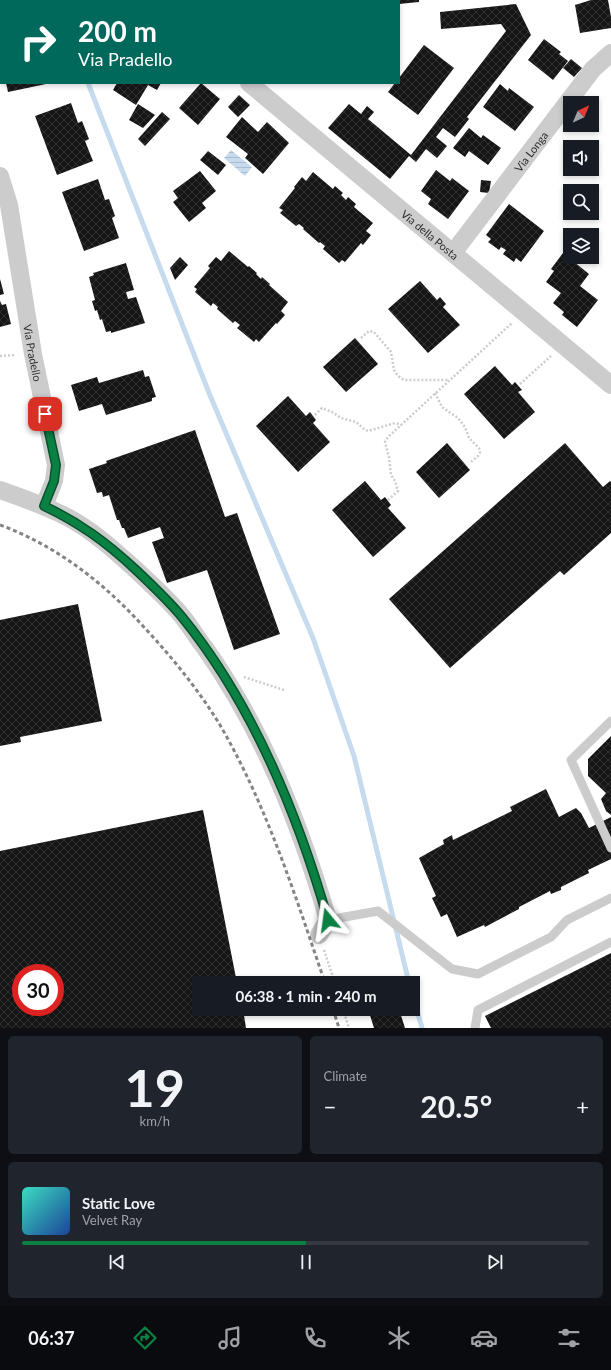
<!DOCTYPE html>
<html lang="en">
<head>
<meta charset="utf-8">
<style>
	:root { --surface:#171b24; --page:#20242c; --text:#f1f3f6; --muted:#9ea1a6; --line:#363941; --accent:#0b8043 }
	body { margin:0; font-family:Lato,sans-serif; background:var(--page); color:var(--text); height:100vh; display:flex; flex-direction:column; font-size:15px; white-space:nowrap }
	* { box-sizing:border-box; margin:0 }
	p { font-size:13px; color:var(--muted) }
	.icon { flex:none; width:22px; height:22px; fill:none; stroke:currentColor; stroke-width:2; stroke-linecap:round; stroke-linejoin:round }
	.map { position:relative; height:1028px; overflow:hidden }
	.drawer { display:flex; flex-direction:column; gap:8px; padding:8px; background:#0d0f14; flex:1 }
	.drawer>* { flex:none }
	.hud { position:absolute; left:0px; top:0px; width:400px; height:84px; box-shadow:0 2px 6px #0003; background:#00695c; color:#fff; overflow:hidden }
	.needle { width:26px; rotate:44deg }
	.tools { position:absolute; left:563px; top:96px; display:grid; gap:8px }
	.tools a { display:grid; place-items:center; width:36px; height:36px; border-radius:0px; background:var(--surface); box-shadow:0 2px 6px #0003; font-size:20px }
	.speed { position:absolute; left:12px; top:964px; display:flex; gap:8px; font-size:20px; font-weight:700; text-align:center }
	.speed>* { display:grid; place-content:center; width:52px; height:52px; border-radius:50%; background:var(--surface); box-shadow:0 2px 6px #0003; line-height:1 }
	.speed .limit { border:6px solid #d22; background:#fff; color:#111 }
	.pin { position:absolute; display:grid; place-items:center; width:34px; height:34px; color:#fff; margin:-17px; border-radius:8px; box-shadow:0 2px 6px #0006 }
	.me { position:absolute; width:44px; margin:-22px; rotate:344deg; stroke-linejoin:round; filter:drop-shadow(0 0 3px #0008) }
	.turn { display:flex; align-items:center; gap:14px; height:84px; padding:0 12px; font-size:18px }
	.turn .icon { width:52px; height:52px; stroke-width:2.5 }
	.turn b { display:block; font-size:28px; line-height:34px }
	.big { font-size:30px; font-weight:700; line-height:1.1 }
	.drawer .card { flex:1; display:flex; flex-direction:column; justify-content:center; gap:6px; min-width:0; padding:0 14px; border-radius:6px; background:var(--page) }
	.drawer .dial { align-items:center; gap:0 }
	.dial b { font-size:52px; line-height:1 }
	.song { display:flex; align-items:center; gap:12px }
	.cover { width:48px; height:48px; border-radius:6px; background:linear-gradient(135deg,hsl(170 70% 55%),hsl(220 70% 35%)) }
	.played { height:4px; border-radius:2px; background:linear-gradient(90deg,var(--accent) 50%,var(--line) 50%) }
	.keys { display:flex; justify-content:space-around; direction:ltr }
	.heat { display:flex; justify-content:space-between; align-items:center; font-size:22px; direction:ltr }
	.drawer .tiles { flex:1; display:grid; gap:8px; grid-template-columns:1fr 1fr }
	.card:last-child { grid-column:span 2 }
	.trip { position:absolute; left:192px; top:976px; width:228px; height:40px; border-radius:0px; background:var(--surface); box-shadow:0 2px 6px #0003; font-weight:700; line-height:40px; text-align:center }
	.tab-bar { display:flex; height:64px; justify-content:space-around; align-items:center; background:#090b0e; color:var(--muted) }
	.tab-bar .icon { width:28px; height:28px }
	.tab-bar .selected { color:var(--accent) }
	.tab-bar b { font-size:18px; color:var(--text) }
	.map>svg:first-child { display:block }
	.water { fill:url(#water-rules) }
	.lines { fill:none; stroke-linecap:round; stroke-linejoin:round }
	.stream { stroke:#c7dbee; stroke-width:5 }
	.building { fill:url(#building-cross-hatch); fill-rule:evenodd }
	.path { stroke:#ccc; stroke-width:2.5; stroke-dasharray:2 2; stroke-linecap:butt }
	.lane { stroke:#ccc; stroke-width:9 }
	.street { stroke:#ccc; stroke-width:18 }
	.rail { stroke:#848484; stroke-width:3; stroke-dasharray:4 3; stroke-linecap:butt }
	.route-casing { stroke:#07532c; stroke-width:10 }
	.route { stroke:#0b8043; stroke-width:7 }
	.labels { text-anchor:middle; dominant-baseline:central; stroke-width:4; stroke-linejoin:round; paint-order:stroke }
	.street-label { font-size:11px; fill:#2f2f2f; stroke:#fff }
</style>
</head>
<body>
<div class="map">
<svg width="611" height="1028" viewBox="0 0 611 1028">
	<defs>
		<pattern id="water-rules" width="6" height="5" patternUnits="userSpaceOnUse"><rect width="6" height="5" fill="#c7dbee"/><path d="M0 2.5h6" fill="none" stroke="#abbccc"/></pattern>
		<pattern id="building-cross-hatch" width="8" height="8" patternUnits="userSpaceOnUse"><rect width="8" height="8" fill="#161616"/><path d="M0 0l8 8M0 8l8-8" fill="none" stroke="#303030"/></pattern>
	</defs>
	<rect width="100%" height="100%" fill="#fff"/>
	<path class="water" d="M231 150 252 167 245 176 224 158Z"/>
	<g class="lines">
		<path class="stream" d="M88 83 209 393 313 638 354 756 409 983
			M413 996 422 1028"/>
	</g>
	<path class="building" d="M399 0H419V2L399 4Z
		M591 0H608L611 17V28L580 33 575 5Z
		M516 4 531 35 467 117 469 119 455 137 443 128 436 137 447 146 437 158 426 149 416 162 409 156 390 179 328 128 349 104 361 114 367 106 374 112 368 119 411 155 506 31 501 24 441 29 440 12Z
		M544 39 561 52 559 54 568 61 553 80 528 60Z
		M424 45 454 68 418 115 388 92 395 83H399V78Z
		M571 59 582 68 574 77 563 68Z
		M6 83H46V84L8 92Z
		M117 83H161L157 90 148 85 136 105 113 90Z
		M201 83 220 99 198 125 179 108Z
		M500 84 508 91 509 88 534 107 515 131 483 107Z
		M239 95 250 105 238 117 228 107Z
		M71 103 78 123 82 121 89 139 85 141 93 161 57 175 35 116Z
		M138 104 155 115 143 128 129 120Z
		M162 112 170 119 145 146 138 139Z
		M242 117 258 132 267 122 289 143 263 174 245 158 248 154 226 137Z
		M469 128 481 138 483 135 501 148 488 165 469 151 465 157 453 148Z
		M208 151 226 165 218 175 200 160Z
		M436 170 450 181 452 178 469 191 448 219 428 204 431 199 421 191Z
		M200 171 216 191 202 203 206 208 189 222 173 202 178 198 173 191Z
		M313 172 333 189 335 186 343 193 341 195 346 200 348 197 356 204 354 207 373 223 366 231 371 235 363 245 361 243 345 262 342 260 339 263 323 249 325 246 320 242 319 243 303 229 304 228 299 224 296 226 280 213 283 210 279 208 295 188 294 187 302 177 306 181Z
		M98 179 105 200 109 199 115 216 112 218 119 238 84 251 62 192Z
		M481 180 491 181 489 193 480 192Z
		M509 204 544 231 521 262 516 258 514 262 503 254 506 250 501 247 499 250 488 242 491 239 486 235Z
		M229 251 248 267 249 266 257 273 256 274 261 279 262 277 270 284 269 285 288 302 281 311 285 315 277 324 276 323 259 342 256 339 254 342 237 328 240 325 235 321 233 323 217 309 218 307 213 303 211 306 195 292 197 289 194 287 210 268 208 266 216 257 221 261Z
		M563 253 589 274 580 286 598 300 577 327 562 315 564 312 553 303 561 293 546 282 554 271 551 269Z
		M180 257 188 265 175 280 170 268Z
		M126 263 134 290 126 292 128 299 136 297 145 323 111 333V331L106 332 102 319 100 320 97 310 95 311 92 301 95 300 89 277 94 275 93 273Z
		M0 279 4 294 0 295Z
		M420 281 437 300 440 297 446 304 443 307 460 325 428 353 388 309Z
		M0 301 2 305 6 304 11 324 0 327Z
		M355 338 378 364 346 392 323 367Z
		M495 366 512 385 515 382 522 390 518 392 535 412 504 439 464 394Z
		M143 370 145 377 149 376 156 397 152 398V401L106 415 102 404 79 411 71 385 97 377 99 383Z
		M288 396 306 416 310 412 316 420 313 423 330 442 298 472 256 426Z
		M195 430 225 517 237 513 280 634 234 650 207 570 167 583 152 542 164 538 160 527 128 538 124 528H122L119 520H117L109 495 103 497 102 492 97 493 89 469 107 463 106 461Z
		M447 443 470 470 439 498 416 472Z
		M565 443 603 487 610 481 611 482V533L564 575 560 571 450 668 389 599Z
		M365 481 381 500 385 497 391 505 388 508 406 528 373 557 332 510Z
		M78 604 102 721 20 737 21 742 0 746V620Z
		M611 736V815L606 811 601 799 606 793 588 776V759Z
		M546 789 559 817 576 808 581 813 589 828 611 817V859L588 870 589 873 561 887V890L551 894 550 891 519 907V909L485 927 484 925 457 937 447 914 441 917 432 898 436 896 419 858 444 844 443 840 452 835 453 840 512 811 510 807Z
		M203 810 237 983H199V1009H243L246 1028H0V851ZM21 973H55V1007H21Z
		M611 953V1028H491L485 1016Z
		M368 1009H399L405 1028H374Z"/>
	<g class="lines">
		<path class="path" d="M49 0V1
			M55 0V1
			M13 1 18 0
			M0 4 1 3
			M361 338 369 331 374 332 391 352 394 370 398 376 404 380H449
			M0 356 16 355
			M520 384 551 356
			M435 393 442 407 458 418 465 427 469 438 479 448 480 452 478 456 471 462
			M315 415 322 408 332 412 341 418 356 422 364 429 368 431 395 423 401 425
			M388 500 398 491 395 481 391 475 389 457 385 442 388 437 512 323
			M244 677 284 690
			M324 950 335 983
			M343 1009 349 1028"/>
		<path class="lane" d="M193 0V1
			M611 721 571 760 611 848
			M328 920 378 911 452 969 478 974 551 937 567 920 611 898
			M475 1028 478 1010 611 942"/>
		<g class="street">
			<path d="M123 0 124 1"/>
			<path id="s1" d="M249 83 611 385"/>
			<path id="s2" d="M0 176 9 205 33 354 56 465 54 481 44 506"/>
			<path id="s3" d="M453 253 593 69 611 53"/>
			<path d="M0 490C23 498 46 506 67 517 92 530 114 550 135 569 151 584 168 599 182 616 190 626 197 638 205 648 263 730 300 824 328 920L319 935"/>
		</g>
		<path class="rail" d="M0 525C55 545 103 582 142 625 171 656 198 689 220 725 267 806 295 895 325 983
			M333 1009 339 1028"/>
	</g>
	<g class="lines">
		<defs>
			<path id="route" d="M45 414 56 465 54 481 44 506C80 523 106 542 135 569 151 584 168 600 182 617 252 703 298 815 328 920"/>
		</defs>
		<use href="#route" class="route-casing"/>
		<use href="#route" class="route"/>
	</g>
	<g class="labels">
		<g class="street-label">
			<text stroke="none"><textPath href="#s3" startOffset="128">Via Longa</textPath></text>
			<text stroke="none"><textPath href="#s1" startOffset="236">Via della Posta</textPath></text>
			<text stroke="none"><textPath href="#s2" startOffset="180">Via Pradello</textPath></text>
		</g>
	</g>
</svg>
<div class="tools">
<a><svg class="needle" viewBox="-14 -14 28 28"><path d="M0-13l5 13h-10z" fill="#e53935"/><path d="M0 13l5-13h-10z" fill="#9ea1a6"/></svg></a>
<a><svg class="icon" aria-label="sound" viewBox="0 0 24 24"><path d="M4 9h4l5-4v14l-5-4H4zM17 9q2 3 0 6"/></svg></a>
<a><svg class="icon" aria-label="search" viewBox="0 0 24 24"><circle cx="10" cy="10" r="6"/><path d="M15 15l6 6"/></svg></a>
<a><svg class="icon" aria-label="layers" viewBox="0 0 24 24"><path d="M12 4l9 5-9 5-9-5zM3 14l9 5 9-5"/></svg></a>
</div>
<div class="speed"><div class="limit">30</div></div>
<div class="pin" style="left:45px;top:414px;background:#d93025"><svg class="icon" aria-label="arrive" viewBox="0 0 24 24"><path d="M6 21V4h12l-3 4 3 4H6"/></svg></div>
<svg class="me" style="left:328px;top:920px" viewBox="-20 -20 40 40"><path d="M0-17L14 15 0 8-14 15z" fill="#0b8043" stroke="#fff" stroke-width="4"/></svg>
<div class="trip">06:38 · 1 min · 240 m</div>
<div class="hud">
<div class="turn"><svg class="icon" aria-label="right" viewBox="0 0 24 24"><path d="M7 20v-9h11M14 6l5 5-5 5"/></svg><div><b>200 m</b>Via Pradello</div></div>
</div>
</div>
<section class="drawer">
<div class="tiles">
<div class="card dial"><b>19</b><p>km/h</p></div>
<div class="card"><p>Climate</p>
<div class="heat"><a>−</a><b class="big">20.5°</b><a>+</a></div>
</div>
<div class="card">
<div class="song"><i class="cover"></i><div><b>Static Love</b><p>Velvet Ray</p></div></div>
<div class="played"></div>
<div class="keys"><svg class="icon" aria-label="previous" viewBox="0 0 24 24"><path d="M18 5L8 12l10 7zM5 5v14"/></svg><svg class="icon" aria-label="pause" viewBox="0 0 24 24"><path d="M8 5v14M16 5v14"/></svg><svg class="icon" aria-label="next" viewBox="0 0 24 24"><path d="M6 5l10 7-10 7zM19 5v14"/></svg></div>
</div>
</div>
</section>
<nav class="tab-bar">
<b>06:37</b>
<svg class="icon selected" aria-label="directions" viewBox="0 0 24 24"><path d="M12 3l9 9-9 9-9-9zM9 14v-3h6M13 9l2 2-2 2"/></svg>
<svg class="icon" aria-label="music" viewBox="0 0 24 24"><path d="M9 18V5l10-2v13"/><circle cx="6" cy="18" r="3"/><circle cx="16" cy="16" r="3"/></svg>
<svg class="icon" aria-label="phone" viewBox="0 0 24 24"><path d="M5 4h4l2 5-3 2q2 4 5 5l2-3 5 2v4C11 20 4 13 5 4z"/></svg>
<svg class="icon" aria-label="climate" viewBox="0 0 24 24"><path d="M12 3v18M4 7l16 10M4 17L20 7"/></svg>
<svg class="icon" aria-label="car" viewBox="0 0 24 24"><path d="M5 17H2v-5l4-1 3-4h7l3 4 3 1v5h-3M9 17h6M6 11h13"/><circle cx="7" cy="17" r="2"/><circle cx="17" cy="17" r="2"/></svg>
<svg class="icon" aria-label="filters" viewBox="0 0 24 24"><path d="M4 7h16M4 17h16"/><circle cx="9" cy="7" r="2"/><circle cx="15" cy="17" r="2"/></svg>
</nav>
</body>
</html>
